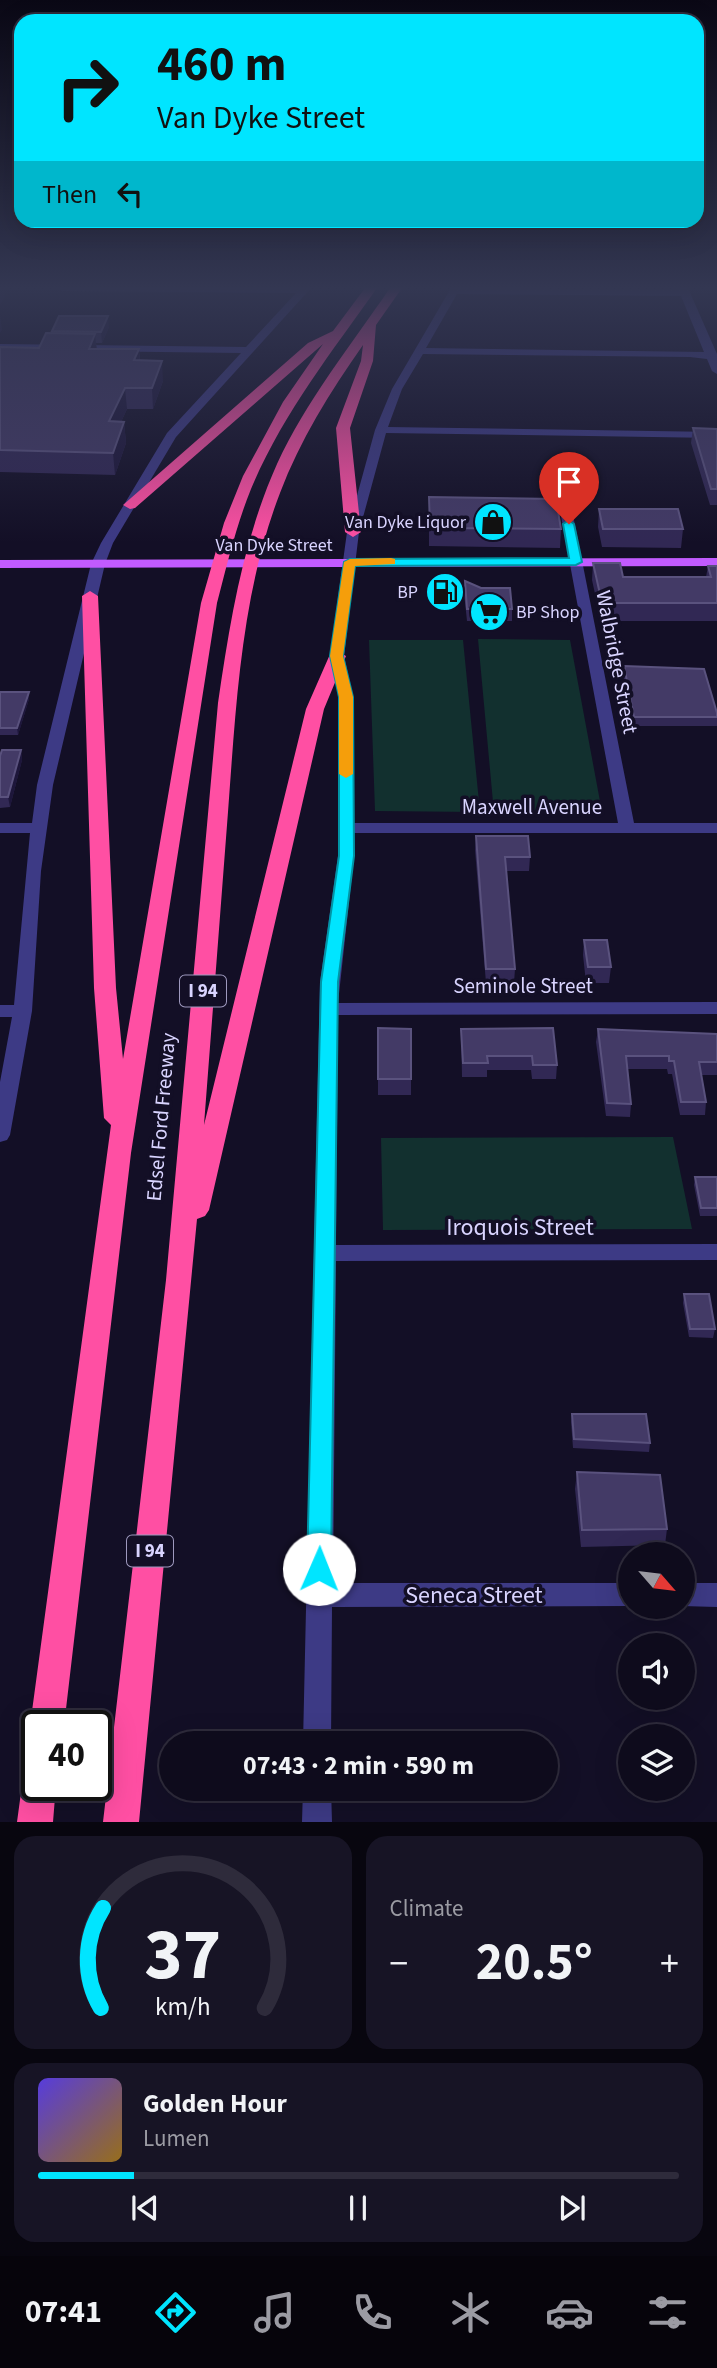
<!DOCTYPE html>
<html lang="en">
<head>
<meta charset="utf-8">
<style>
	:root { --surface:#0e0b1c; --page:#171425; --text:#f1f3f6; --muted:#9b9ba3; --line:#2e2b3b; --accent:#00e5ff }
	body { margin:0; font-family:"Source Sans 3",sans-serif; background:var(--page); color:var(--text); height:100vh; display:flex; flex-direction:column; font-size:26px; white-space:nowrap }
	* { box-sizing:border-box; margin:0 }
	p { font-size:23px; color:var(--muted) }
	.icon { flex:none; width:38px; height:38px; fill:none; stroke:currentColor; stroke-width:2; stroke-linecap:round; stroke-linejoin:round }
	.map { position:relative; height:1822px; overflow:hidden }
	.drawer { display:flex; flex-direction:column; gap:14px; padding:14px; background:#08060f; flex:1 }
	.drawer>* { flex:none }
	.guide { position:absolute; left:14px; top:14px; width:690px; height:214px; border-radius:21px; box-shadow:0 7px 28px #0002,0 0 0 2px var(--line); background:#00e5ff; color:#111; overflow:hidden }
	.needle { width:46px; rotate:118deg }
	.tools { position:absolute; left:618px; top:1542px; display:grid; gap:14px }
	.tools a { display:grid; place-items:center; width:77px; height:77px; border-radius:50%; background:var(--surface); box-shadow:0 7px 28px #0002,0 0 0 2px var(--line); font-size:35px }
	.speed { position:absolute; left:21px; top:1710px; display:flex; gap:14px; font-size:35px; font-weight:700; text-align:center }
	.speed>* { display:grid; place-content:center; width:91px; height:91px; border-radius:50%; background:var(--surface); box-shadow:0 7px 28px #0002,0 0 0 2px var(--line); line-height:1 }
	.speed .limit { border:4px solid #111; border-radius:10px; background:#fff; color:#111 }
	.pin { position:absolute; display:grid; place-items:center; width:60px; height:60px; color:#fff; margin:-72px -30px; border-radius:50% 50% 50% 0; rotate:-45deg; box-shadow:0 0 7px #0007 }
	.pin .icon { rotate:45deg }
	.me { position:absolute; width:77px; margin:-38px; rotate:1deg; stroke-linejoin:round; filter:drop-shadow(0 0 5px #0008) }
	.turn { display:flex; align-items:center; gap:24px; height:147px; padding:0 28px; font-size:32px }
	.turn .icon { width:91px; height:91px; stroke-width:2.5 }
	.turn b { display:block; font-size:49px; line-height:60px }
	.then { display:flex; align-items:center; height:66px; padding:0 28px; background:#0003; gap:14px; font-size:26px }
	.big { font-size:52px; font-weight:700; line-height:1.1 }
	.drawer .tile { flex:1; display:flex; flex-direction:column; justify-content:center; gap:10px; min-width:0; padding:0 24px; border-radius:21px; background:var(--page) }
	.drawer .dial { align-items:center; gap:0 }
	.dial svg { height:182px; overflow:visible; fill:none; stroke:var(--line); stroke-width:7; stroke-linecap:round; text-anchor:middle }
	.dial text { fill:var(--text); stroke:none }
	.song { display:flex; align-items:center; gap:21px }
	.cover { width:84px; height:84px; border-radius:10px; background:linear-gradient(135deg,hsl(250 70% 55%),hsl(40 70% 35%)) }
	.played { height:7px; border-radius:4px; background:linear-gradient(90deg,var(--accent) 15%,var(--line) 15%) }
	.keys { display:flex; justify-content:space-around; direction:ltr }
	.heat { display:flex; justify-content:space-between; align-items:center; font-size:38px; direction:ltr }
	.drawer .tiles { flex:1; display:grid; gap:14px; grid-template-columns:1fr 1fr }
	.tile:last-child { grid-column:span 2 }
	.trip { position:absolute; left:159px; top:1731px; width:399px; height:70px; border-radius:35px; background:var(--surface); box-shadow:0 7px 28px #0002,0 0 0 2px var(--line); font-weight:700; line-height:70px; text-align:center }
	.tabs { display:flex; height:112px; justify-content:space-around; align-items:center; background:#06040b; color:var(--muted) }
	.tabs .icon { width:49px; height:49px }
	.tabs .active { color:var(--accent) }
	.tabs b { font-size:32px; color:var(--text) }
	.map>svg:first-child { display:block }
	.green { fill:#12302f }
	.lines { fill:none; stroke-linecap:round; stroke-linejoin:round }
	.minor { fill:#3d3a85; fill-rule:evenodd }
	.major { fill:#c25bff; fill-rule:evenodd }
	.highway { fill:#ff4fa3; fill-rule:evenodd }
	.wall { fill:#312854 }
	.shaded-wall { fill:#1d163a }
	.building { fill:#433a66; stroke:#5a527e; stroke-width:2 }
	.route { fill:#00e5ff; stroke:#0095a6; stroke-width:2 }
	.slow { fill:#f59e0b }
	.labels { text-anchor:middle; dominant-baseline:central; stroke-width:7; stroke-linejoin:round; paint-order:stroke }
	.far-poi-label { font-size:18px; fill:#d9d4ff; stroke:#130f26; text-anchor:end }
	.far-street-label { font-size:18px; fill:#d9d4ff; stroke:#130f26 }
	.shield { fill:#130f26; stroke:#9e99be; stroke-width:2 }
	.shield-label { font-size:19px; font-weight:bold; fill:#d9d4ff }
	.street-label { font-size:21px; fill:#d9d4ff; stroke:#130f26 }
	.near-street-label { font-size:24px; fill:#d9d4ff; stroke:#130f26 }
</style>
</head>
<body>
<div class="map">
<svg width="717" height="1822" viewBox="0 0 717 1822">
	<rect width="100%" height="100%" fill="#130f26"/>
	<path class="green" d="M478 639 570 640 602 812 494 813Z
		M369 640H463L480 812 375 811Z
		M673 1137 692 1229 383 1230 381 1138Z"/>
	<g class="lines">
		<path class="minor" d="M57 288H311L176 437 113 543 105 564 53 785 41 871 32 1011 10 1135 7 1140 0 1142V1082L12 1017H0V1005H14L30 833H0V823H32L37 785 91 564 101 543 167 433 241 353 0 350V344L246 347 296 293 62 291Z
			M451 288 679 290 678 288H688L717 354V374L712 371 707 359 690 357 423 354 402 389 388 427 717 432V438L386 433 359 532 344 656 353 697 354 823H618L559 505 565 501 571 505 634 823H717V833H354V856L338 1003 717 1002V1014L338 1015 336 1245 717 1244V1260L336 1261 333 1583H630V1606L332 1607 331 1743H303L320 982 338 856 339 697 330 656 347 532 375 430 392 389ZM457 294 681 296 704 352 426 348Z
			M682 1583H717V1607L682 1606Z
			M303 1788H331L332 1822H302Z"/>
		<path class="major" d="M717 558V566L0 568V560Z"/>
		<path class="highway" d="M365 288H377C331 353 282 415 251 489 236 526 227 565 217 603L131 1153 64 1726H37V1738L30 1726 111 1125 104 1118 94 988 82 596 90 591 98 596 116 988 123 1059 201 603 224 523 243 476 283 402 323 344 135 508 130 509 123 505 308 343 333 331Z
			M390 288H402L376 325 373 361 350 428 361 532 353 537 345 532 336 428 361 361 363 345C330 392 300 440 280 493 241 594 236 706 228 812 220 916 212 1021 204 1125L306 709 331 652 337 651 346 656 324 709 209 1210 205 1216 197 1219 139 1822H103L166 1280 218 703C230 621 243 540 277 464 306 401 351 345 390 288Z
			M37 1769V1785H56L53 1822H17L22 1785 27 1773Z"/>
	</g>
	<path class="wall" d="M109 327 102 343H96L97 349H139L140 360 163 381 153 409H127L121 422H124L126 443 115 475 0 472V348H39L52 333V331Z
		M693 428 717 429V505H710L691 443Z
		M429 497 561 529 560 548 429 546Z
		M599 509 683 529 681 548 602 547 598 527Z
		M593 563 623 577H706L708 566H717V621H601L592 580Z
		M465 581 512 609V621H467L464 593Z
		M624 666 717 713V726H633L623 675Z
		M0 692 29 699 18 735H0Z
		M21 750 22 760 10 807 0 808V756Z
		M476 836 530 857 529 871H506L515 969 514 983H486L475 850Z
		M584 940 611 967 609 983H586L583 955Z
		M378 1028 411 1079V1095H378Z
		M461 1029 557 1065 556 1079H532L531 1070H487V1077H462Z
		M598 1029 717 1034V1075H701L706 1102 705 1115H680L672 1074H668L667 1069H627L631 1104 630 1117 606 1116 596 1042Z
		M695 1177H717V1216H700L694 1185Z
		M684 1294 715 1329 713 1338 689 1337 683 1303Z
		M572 1414 650 1443 649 1452 573 1448 571 1422Z
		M577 1472 667 1529 665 1545 581 1547 575 1489Z"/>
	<path class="shaded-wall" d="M0 288H4L5 296 0 305Z
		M0 315 2 330 0 333Z
		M108 316 109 327 102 343 101 332Z
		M95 334 97 354 89 349Z
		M139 349 140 369 134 360Z
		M162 361 163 381 153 409 152 388Z
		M125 388 127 409 111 443 109 421Z
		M124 422 126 443 115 475 113 453Z
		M29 692V699L18 735 17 728Z
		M21 750 22 760 10 807 8 797Z"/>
	<path class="building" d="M59 316H108L101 332 52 331Z
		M46 333 95 334 89 349H139L134 360 162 361 152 388H125L109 421 124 422 113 453 0 450V347L39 348Z
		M693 428 717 429V489H711Z
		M429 497 556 499 561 529 430 528Z
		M599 509H678L683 529H603Z
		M593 563H620L623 577H711L708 566H717V603H602Z
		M465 581 481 588H510L512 609H467Z
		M624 666 704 669 717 713V717H634Z
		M0 692H29L17 728H0Z
		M2 750H21L8 797H0V756Z
		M476 836H528L530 857H505L515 969H486Z
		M584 940H607L611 967H588Z
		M378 1028 411 1029V1079H378Z
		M553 1028 557 1065H533L532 1056H487L488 1063H463L461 1029Z
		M598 1029 717 1034V1062H699L706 1102H681L674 1061H669V1056H626L631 1104 607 1103Z
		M695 1177H717V1208H701Z
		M684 1294H709L715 1329H690Z
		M572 1414H646L650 1443 574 1439Z
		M577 1472 660 1475 667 1529 582 1530Z"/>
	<linearGradient id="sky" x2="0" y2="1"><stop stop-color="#0a0815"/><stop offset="0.53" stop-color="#333752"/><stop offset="1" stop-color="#333752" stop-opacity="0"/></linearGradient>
	<rect width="717" height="543" fill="url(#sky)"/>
	<path class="route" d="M569 520 574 524 582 562 576 565 355 566 343 656 353 697 354 856 338 982 331 1569 327 1576 319 1579 311 1576 307 1569 321 982 339 856V697L330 656 344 562 350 559 569 558 563 524Z"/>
	<path class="slow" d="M391 558 395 559V564L355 566 343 656 353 697V774L346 778 339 774V697L330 656 344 562 350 559Z"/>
	<defs>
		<symbol id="shop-disc" viewBox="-11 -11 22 22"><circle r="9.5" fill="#00e5ff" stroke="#130f26"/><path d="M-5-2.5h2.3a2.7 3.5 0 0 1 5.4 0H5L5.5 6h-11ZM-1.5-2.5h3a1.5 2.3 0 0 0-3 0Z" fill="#111"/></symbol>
		<symbol id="fuel-disc" viewBox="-11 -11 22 22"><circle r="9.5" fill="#00e5ff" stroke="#130f26"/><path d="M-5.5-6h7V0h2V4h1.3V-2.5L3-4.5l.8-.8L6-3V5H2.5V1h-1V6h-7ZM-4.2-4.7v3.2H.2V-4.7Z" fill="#111"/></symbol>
		<symbol id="supermarket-disc" viewBox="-11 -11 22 22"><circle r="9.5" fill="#00e5ff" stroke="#130f26"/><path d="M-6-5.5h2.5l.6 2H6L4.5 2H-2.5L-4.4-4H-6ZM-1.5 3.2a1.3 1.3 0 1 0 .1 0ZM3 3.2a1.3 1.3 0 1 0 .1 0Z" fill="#111"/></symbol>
	</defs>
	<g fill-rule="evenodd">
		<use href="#shop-disc" x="471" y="500" width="44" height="44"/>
		<use href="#fuel-disc" x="423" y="570" width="44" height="44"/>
		<use href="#supermarket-disc" x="467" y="590" width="44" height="44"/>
	</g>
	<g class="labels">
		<g class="far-poi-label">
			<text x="466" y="522">Van Dyke Liquor</text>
			<text x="418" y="592">BP</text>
			<text x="516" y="612" text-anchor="start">BP Shop</text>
		</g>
		<g class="far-street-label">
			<text x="274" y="545">Van Dyke Street</text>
		</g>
		<g class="shield">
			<rect x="180" y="975.5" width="46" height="31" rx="5"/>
			<rect x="127" y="1535.5" width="46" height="31" rx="5"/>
		</g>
		<g class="shield-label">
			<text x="203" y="991">I 94</text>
			<text x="150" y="1551">I 94</text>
		</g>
		<g class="street-label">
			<text transform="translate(617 662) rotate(79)">Walbridge Street</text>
			<text x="532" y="807">Maxwell Avenue</text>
			<text x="523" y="986">Seminole Street</text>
			<text transform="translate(161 1117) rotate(-85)">Edsel Ford Freeway</text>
		</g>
		<g class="near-street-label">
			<text x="520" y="1227">Iroquois Street</text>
			<text x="474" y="1595">Seneca Street</text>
		</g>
	</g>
</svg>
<div class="tools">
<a><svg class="needle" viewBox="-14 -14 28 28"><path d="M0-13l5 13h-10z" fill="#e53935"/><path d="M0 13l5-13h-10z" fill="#9b9ba3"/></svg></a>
<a><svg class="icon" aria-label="sound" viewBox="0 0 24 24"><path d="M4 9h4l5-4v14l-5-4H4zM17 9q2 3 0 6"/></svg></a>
<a><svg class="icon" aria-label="layers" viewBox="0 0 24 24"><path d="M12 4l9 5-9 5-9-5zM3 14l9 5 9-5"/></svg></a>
</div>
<div class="speed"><div class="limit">40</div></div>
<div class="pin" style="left:569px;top:524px;background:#d93025"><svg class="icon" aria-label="arrive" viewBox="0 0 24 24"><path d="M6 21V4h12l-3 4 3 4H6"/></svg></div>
<svg class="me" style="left:319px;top:1569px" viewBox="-20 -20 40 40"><circle r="19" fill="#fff"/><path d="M0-13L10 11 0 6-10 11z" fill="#00e5ff"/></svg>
<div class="trip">07:43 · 2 min · 590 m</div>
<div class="guide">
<div class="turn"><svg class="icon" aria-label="right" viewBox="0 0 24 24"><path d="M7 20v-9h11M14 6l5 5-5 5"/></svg><div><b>460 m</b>Van Dyke Street</div></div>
<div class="then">Then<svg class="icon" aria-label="left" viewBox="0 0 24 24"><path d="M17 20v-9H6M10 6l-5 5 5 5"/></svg></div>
</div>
</div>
<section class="drawer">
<div class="tiles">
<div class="tile dial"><svg viewBox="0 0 100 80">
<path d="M14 69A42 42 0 1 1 86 69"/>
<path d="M14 69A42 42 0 0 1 15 25" stroke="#00e5ff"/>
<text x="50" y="56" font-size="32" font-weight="700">37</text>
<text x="50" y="72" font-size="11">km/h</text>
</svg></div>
<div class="tile"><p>Climate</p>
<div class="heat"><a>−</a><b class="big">20.5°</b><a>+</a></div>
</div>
<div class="tile">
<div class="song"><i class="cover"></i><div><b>Golden Hour</b><p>Lumen</p></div></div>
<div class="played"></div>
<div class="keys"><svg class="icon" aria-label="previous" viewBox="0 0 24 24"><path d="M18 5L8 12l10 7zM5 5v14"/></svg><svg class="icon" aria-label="pause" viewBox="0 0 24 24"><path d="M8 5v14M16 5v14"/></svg><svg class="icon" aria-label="next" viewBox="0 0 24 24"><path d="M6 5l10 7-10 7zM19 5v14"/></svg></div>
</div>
</div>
</section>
<nav class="tabs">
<b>07:41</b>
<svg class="icon active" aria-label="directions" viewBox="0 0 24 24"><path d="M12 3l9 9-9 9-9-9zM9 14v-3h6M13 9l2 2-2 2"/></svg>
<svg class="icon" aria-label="music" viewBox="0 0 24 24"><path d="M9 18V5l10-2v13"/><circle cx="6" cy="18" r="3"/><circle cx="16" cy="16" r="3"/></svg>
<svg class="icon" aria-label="phone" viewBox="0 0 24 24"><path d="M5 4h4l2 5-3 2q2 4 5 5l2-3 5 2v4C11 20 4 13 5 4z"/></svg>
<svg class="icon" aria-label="climate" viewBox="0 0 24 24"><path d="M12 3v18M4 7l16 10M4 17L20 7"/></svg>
<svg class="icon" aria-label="car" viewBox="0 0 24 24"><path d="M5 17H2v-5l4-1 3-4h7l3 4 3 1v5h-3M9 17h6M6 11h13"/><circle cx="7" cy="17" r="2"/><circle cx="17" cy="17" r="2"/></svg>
<svg class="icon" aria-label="filters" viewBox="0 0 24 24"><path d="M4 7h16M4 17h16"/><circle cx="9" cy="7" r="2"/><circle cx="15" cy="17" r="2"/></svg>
</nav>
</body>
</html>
